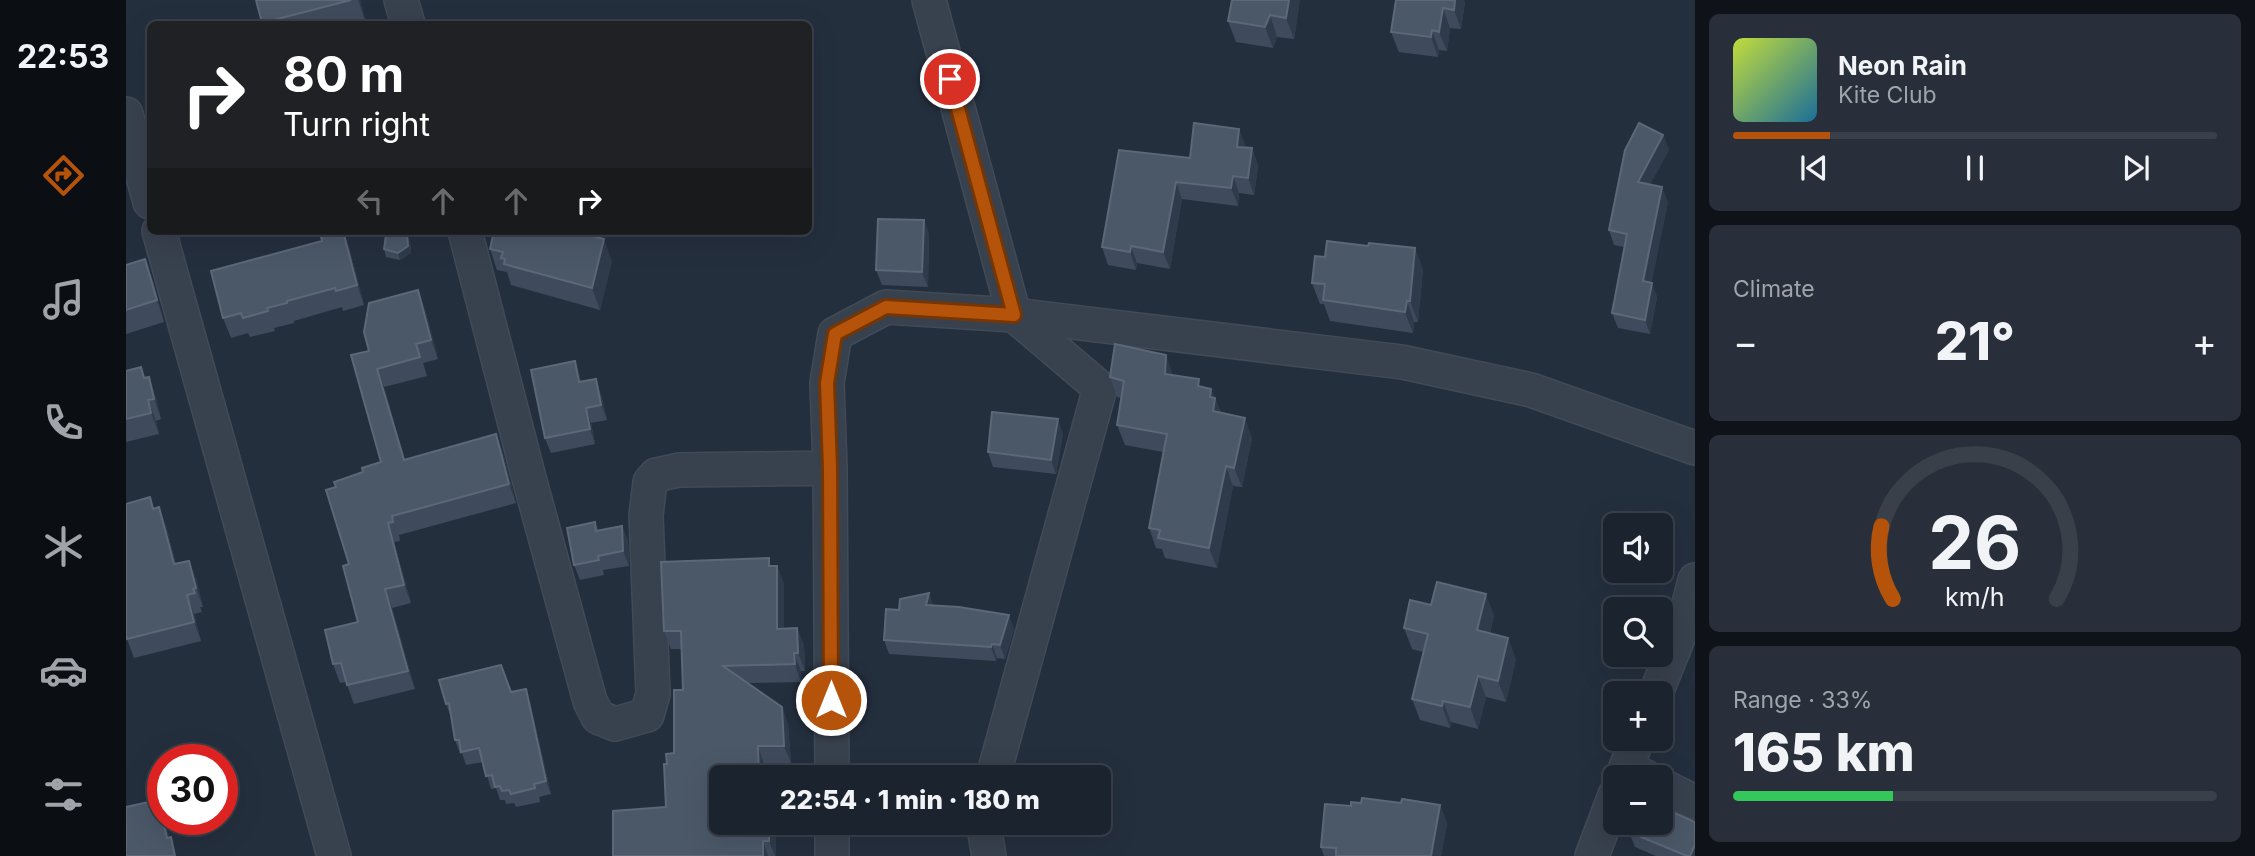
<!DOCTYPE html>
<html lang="en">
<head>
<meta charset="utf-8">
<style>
	:root { --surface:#1b232e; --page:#282f3a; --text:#f1f3f6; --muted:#a0a4aa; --line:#39404a; --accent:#b45309 }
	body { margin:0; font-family:Inter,sans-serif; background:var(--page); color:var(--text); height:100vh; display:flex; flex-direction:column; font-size:26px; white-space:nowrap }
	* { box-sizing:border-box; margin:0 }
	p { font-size:23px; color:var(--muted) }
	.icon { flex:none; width:38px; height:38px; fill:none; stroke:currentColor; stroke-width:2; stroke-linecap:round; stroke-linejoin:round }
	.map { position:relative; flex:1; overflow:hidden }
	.panel { display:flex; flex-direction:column; gap:14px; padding:14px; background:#0f1319; width:560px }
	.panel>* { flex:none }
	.guide { position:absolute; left:21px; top:21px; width:665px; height:214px; border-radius:10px; box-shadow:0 7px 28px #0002,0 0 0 2px var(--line); background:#202124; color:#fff; overflow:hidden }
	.fabs { position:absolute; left:1477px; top:513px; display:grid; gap:14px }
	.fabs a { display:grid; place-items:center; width:70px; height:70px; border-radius:10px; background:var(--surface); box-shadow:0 7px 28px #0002,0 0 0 2px var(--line); font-size:35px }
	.speed { position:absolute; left:21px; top:744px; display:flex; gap:14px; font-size:35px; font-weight:700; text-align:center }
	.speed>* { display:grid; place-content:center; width:91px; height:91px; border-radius:50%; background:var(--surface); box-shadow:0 7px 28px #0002,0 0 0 2px var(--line); line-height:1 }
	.speed .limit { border:10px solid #d22; background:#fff; color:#111 }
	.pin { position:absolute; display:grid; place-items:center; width:60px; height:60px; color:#fff; margin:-30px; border:4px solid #fff; border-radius:50%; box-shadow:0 2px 7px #0007 }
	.me { position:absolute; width:77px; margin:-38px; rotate:0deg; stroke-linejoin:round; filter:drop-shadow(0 0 5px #0008) }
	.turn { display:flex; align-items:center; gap:24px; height:147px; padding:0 21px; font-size:32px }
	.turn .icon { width:91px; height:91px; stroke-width:2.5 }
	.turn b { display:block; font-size:49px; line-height:60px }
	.lanes { display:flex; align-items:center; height:66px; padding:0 21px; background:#0003; justify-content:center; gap:35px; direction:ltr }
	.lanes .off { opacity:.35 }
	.big { font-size:52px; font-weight:800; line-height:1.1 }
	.panel .tile { flex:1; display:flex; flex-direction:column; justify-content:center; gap:10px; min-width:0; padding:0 24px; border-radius:10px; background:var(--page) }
	.panel .dial { align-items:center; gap:0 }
	.dial svg { height:182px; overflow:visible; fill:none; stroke:var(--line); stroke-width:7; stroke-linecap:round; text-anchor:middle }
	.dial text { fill:var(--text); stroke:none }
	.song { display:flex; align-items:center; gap:21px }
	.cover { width:84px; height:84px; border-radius:10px; background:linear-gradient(135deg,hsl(70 70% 55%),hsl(200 70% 35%)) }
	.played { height:7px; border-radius:4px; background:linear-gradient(90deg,var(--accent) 20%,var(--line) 20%) }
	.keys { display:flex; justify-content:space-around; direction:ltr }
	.heat { display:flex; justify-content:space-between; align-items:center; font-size:38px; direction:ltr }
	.charge { height:10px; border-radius:5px; background:linear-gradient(90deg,#34c759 33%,var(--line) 0) }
	.trip { position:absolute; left:583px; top:765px; width:402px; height:70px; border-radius:10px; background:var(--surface); box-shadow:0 7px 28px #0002,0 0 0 2px var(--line); font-weight:800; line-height:70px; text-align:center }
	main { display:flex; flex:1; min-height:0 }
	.menu { display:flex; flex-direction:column; width:126px; justify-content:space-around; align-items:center; background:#0b0e12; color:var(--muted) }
	.menu .icon { width:49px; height:49px }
	.menu .active { color:var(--accent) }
	.menu b { font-size:32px; color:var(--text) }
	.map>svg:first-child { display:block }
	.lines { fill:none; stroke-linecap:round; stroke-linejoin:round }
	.minor-casing { stroke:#414a57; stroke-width:36 }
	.minor { stroke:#38414e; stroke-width:33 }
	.wall { fill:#3f4b5c }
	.shaded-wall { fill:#2f3b4b }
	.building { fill:#4b5868; stroke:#5c6777; stroke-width:2 }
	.route-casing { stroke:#753606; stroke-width:18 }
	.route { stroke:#b45309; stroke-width:12 }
</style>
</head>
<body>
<main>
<nav class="menu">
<b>22:53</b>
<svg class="icon active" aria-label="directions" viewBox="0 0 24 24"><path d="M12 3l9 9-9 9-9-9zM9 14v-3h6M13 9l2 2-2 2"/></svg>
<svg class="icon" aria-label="music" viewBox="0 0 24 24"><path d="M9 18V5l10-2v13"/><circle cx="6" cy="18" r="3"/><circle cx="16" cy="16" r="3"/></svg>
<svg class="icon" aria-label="phone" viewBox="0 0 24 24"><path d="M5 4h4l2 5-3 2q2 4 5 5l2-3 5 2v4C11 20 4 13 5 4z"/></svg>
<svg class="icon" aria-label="climate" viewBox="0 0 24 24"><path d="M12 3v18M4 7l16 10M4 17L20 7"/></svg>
<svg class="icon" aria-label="car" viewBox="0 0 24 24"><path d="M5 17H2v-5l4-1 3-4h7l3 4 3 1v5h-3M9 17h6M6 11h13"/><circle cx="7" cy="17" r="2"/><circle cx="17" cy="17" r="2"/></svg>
<svg class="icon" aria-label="filters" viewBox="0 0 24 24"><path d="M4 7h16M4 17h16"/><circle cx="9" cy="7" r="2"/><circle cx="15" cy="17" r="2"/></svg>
</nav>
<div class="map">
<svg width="1569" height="856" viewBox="0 0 1569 856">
	<rect width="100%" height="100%" fill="#242f3e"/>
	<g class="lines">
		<defs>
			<path id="minor" d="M275 0 282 24
				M803 0 888 315 974 388 867 777
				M0 114 24 202
				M33 231 208 856
				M339 231 403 478 464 701 472 717 489 724 521 715 527 694 520 515 524 482 530 475 553 470 704 468
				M1530 693 1558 623 1569 580
				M1512 738 1500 767 1520 777
				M706 777 704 468 701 383 709 334 760 307 888 315 1276 362 1405 390 1569 448
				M1535 785 1569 802
				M706 822V856
				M857 822 863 856
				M1466 856 1489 795"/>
		</defs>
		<use href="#minor" class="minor-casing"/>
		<use href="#minor" class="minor"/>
	</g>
	<path class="wall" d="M130 0H234L239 20 221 24H137Z
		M1174 0 1168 39 1151 37 1147 48 1110 42 1102 21Z
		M1270 0 1339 2 1335 29 1324 28 1321 51 1313 50 1312 57 1273 52 1265 32Z
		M1537 135 1543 150 1524 184 1542 202 1525 282 1531 297 1524 334 1492 328 1486 313 1498 247 1488 245 1483 230Z
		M1120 148H1126L1132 166 1128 195 1113 193 1112 206 1056 199 1044 269 1011 263 1010 270 982 265 976 247 1064 158Z
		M798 220 803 235 802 287 756 285 750 270Z
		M217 231 224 251 238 305 217 311 216 307 168 321V323L148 328 149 331 124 337 122 333 105 338 97 318 196 241Z
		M284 241 285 253 274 260 260 257 258 249Z
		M364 249 486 261 474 310 385 285 381 272 371 270Z
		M19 259 27 281 38 322 0 334V265Z
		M1297 269 1292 322H1288L1287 333 1204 321 1198 304H1194L1186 283Z
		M299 309 312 359 297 363 301 376 258 387 279 460 370 434 377 453 390 503 273 535 274 541 268 542 285 603 266 608 289 689 228 704 220 682 214 683 207 664 232 622 223 564 210 487 255 462 243 351Z
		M449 361 455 382 475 394 481 420 465 423 469 444 425 453 419 438Z
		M0 371 19 378 23 377 30 398 35 419 30 421 33 434 0 442Z
		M1047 375 1076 387 1085 389 1095 413 1126 438 1116 487 1107 486 1091 568 1039 558 1036 549 1030 548 1023 528 1037 452 999 445 991 425 996 398 991 397 984 377Z
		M937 434 930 474 867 467 862 452Z
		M24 497 28 509 40 526 50 564 63 561 70 579 77 607H74L76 612 68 614 75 641 8 658 1 639 0 640V504Z
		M469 522 472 530 496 526 502 541 503 566 477 570 478 575 454 580 448 565Z
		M646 566H651L658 584V629L671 628 678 646 679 671H675V682L622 683 656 707 662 725 665 763 638 764 639 777H595L650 837V856H487L540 807 541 764 548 753 557 690 555 649H545L538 631Z
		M807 605 888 629 879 659 871 658 870 661 763 654 758 640 773 610Z
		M1305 605 1368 615 1364 633 1390 659 1380 702 1360 697 1352 729 1325 722 1324 728 1294 720 1286 699 1297 652 1286 649 1278 628Z
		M385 692 404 702 425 794 413 797 414 802 390 807 388 803 380 804 379 800H374L370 788 365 789 357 762 340 765 336 753 334 754 329 740 326 717H325L320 704Z
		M1235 803H1275L1314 805 1321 824 1315 856H1198L1195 847 1225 806Z
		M1503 832 1569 856H1530L1509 847Z"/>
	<path class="shaded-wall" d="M232 0H234L239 20Z
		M1163 0H1174L1168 39 1160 18Z
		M1329 0H1338L1339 2 1335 29 1328 10Z
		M1317 8 1324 28 1321 51 1313 32Z
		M1144 15 1151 37 1147 48 1139 27Z
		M1306 30 1313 50 1312 57 1305 37Z
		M1113 129 1120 147 1118 164 1111 147Z
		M1537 135 1543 150 1517 197 1512 182Z
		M1126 148 1132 166 1128 195 1122 178Z
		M1107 176 1113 193 1112 206 1105 188Z
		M1050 182 1056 199 1044 269 1037 252Z
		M1536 187 1542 202 1523 296 1517 281Z
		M798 220 803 235 802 287 796 272Z
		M217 231 224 251 238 305 231 285Z
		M281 234 284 241 285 253 274 260 272 253Z
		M478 239 486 261 474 310 466 288Z
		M1005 246 1011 263 1010 270 1004 252Z
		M1289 248 1297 269 1292 322 1284 301Z
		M19 259 27 281 38 322 31 300Z
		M1526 283 1531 297 1524 334 1519 320Z
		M292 290 299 309 312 359 305 340Z
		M1281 301 1288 322 1287 333 1279 312Z
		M1040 355 1047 375 1039 374Z
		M449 361 454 376 459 397 453 382Z
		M251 369 258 387 284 479 278 460Z
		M23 377 30 398 35 419 28 399Z
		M470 379 475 394 481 420 475 405Z
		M1085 389 1089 399V398L1096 418 1087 411 1084 397Z
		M22 400 30 421 33 434 25 413Z
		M460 408 465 423 469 444 464 429Z
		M1119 418 1126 438 1116 487 1108 468Z
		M932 419 937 434 930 474 925 460Z
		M370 434 377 453 390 503 383 484Z
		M1100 466 1107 486 1091 568 1083 548Z
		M33 507 40 526 55 583 48 564Z
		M262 523 268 542 285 603 278 585Z
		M496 526 502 541 503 566 497 551Z
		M63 561 70 579 77 607 70 588Z
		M651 566 658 584V647L651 629Z
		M259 589 266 608 289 689 282 671Z
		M803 593 808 607 800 605Z
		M1360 594 1368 615 1359 651 1351 630Z
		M61 595 68 614 75 641 68 622Z
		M883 615 888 629 879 659 874 645Z
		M671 628 678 646 679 671 672 653Z
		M1382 638 1390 659 1380 702 1372 681Z
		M866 644 871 658 870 661 865 647Z
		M668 653 675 671V682L669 664Z
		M1352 676 1360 697 1352 729 1344 707Z
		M400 689 404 702 425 794 420 781Z
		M1317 701 1325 722 1324 728 1316 706Z
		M656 707 662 725 665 763 658 746Z
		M632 746 638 764 639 777H633Z
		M32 800 37 813V819H39L48 856 41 838Z
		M1314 805 1321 824 1315 856H1305Z
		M643 822H644L650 837V856H649L643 841Z
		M637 841 642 856H637Z
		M1569 845V856H1564Z"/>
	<path class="building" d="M130 0H225L136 23Z
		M1106 0H1163L1160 18 1144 15 1139 27 1102 21Z
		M1270 0H1329L1328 10 1317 8 1313 32 1306 30 1305 37 1265 32Z
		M1068 123 1113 129 1111 147 1126 148 1122 178 1107 176 1105 188 1050 182 1037 252 1005 246 1004 252 976 247 993 150 1064 158Z
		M1513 123 1537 135 1512 182 1536 187 1517 281 1526 283 1519 320 1486 313 1501 234 1483 230 1499 150Z
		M752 219 798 220 796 272 750 270Z
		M217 231 231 285 210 291 209 288 161 301V303L141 308 142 311 117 318 115 313 97 318 85 271 196 241 195 237Z
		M263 231H278L281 234 282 246 272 253 258 249 260 235Z
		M368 231H446L478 239 466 288 378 264 379 259 375 258 377 252 364 249Z
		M1201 241 1242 246 1243 243 1289 248 1284 301H1281L1279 312 1197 300 1199 284 1186 283 1189 256 1199 257Z
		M19 259 31 300 0 310V265Z
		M292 290 305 340 290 344 294 357 251 369 278 460 370 434 383 484 266 516 267 522 262 523 278 585 259 589 282 671 221 685 215 663 207 664 199 630 232 622 217 566 223 564 200 490 210 487 208 482 237 472 236 468 255 462 225 355 243 351 238 332 243 303Z
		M989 344 1040 355 1039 374 1073 379 1072 386 1085 389 1084 397 1089 398 1087 411 1119 418 1108 468 1100 466 1083 548 1032 538 1034 530 1023 528 1041 434 991 425 998 381 984 377Z
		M449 361 453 382 470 379 475 405 460 408 464 429 419 438 405 370Z
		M15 367 18 378 23 377 28 399 22 400 25 413 0 419V371Z
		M866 412 932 419 925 460 862 452Z
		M24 497 27 509 33 507 48 564 63 561 70 588 67 589 69 593 61 595 68 622 1 639 0 635V504Z
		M469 522 470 531 496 526 497 551 472 556 473 560 448 565 441 528Z
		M643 558V566H651V629L671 628 672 653H668L669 664 597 666 656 707 658 746H632L633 777H595V822H643V841H637V856H487V811L540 807 538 764H541L540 754 548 753V690H557L555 631H538L535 562Z
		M1311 582 1360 594 1351 630 1382 638 1372 681 1352 676 1344 707 1317 701 1316 706 1286 699 1302 634 1278 628 1284 600 1305 605Z
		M803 593 800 605 833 607 883 615 874 645 866 644 865 647 758 640 760 609 773 610 774 599Z
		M375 665 385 692 400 689 420 781 408 784 409 788 385 794 383 790 376 791 374 786 369 787 366 775 360 776 353 748 335 752 333 740H329L323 703 320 704 313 680Z
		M1236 798 1275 803 1276 799 1314 805 1305 856H1210V848L1195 847 1199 804 1225 806V802L1235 803Z
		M32 800 41 838 45 837 49 856H0V807Z
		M1535 807 1569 822V845L1564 856H1561L1503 832 1508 822H1535Z"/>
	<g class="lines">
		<defs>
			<path id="route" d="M705 700 704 468 701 383 709 334 760 307 888 315 824 79"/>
		</defs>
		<use href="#route" class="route-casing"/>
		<use href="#route" class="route"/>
	</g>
</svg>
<div class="fabs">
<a><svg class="icon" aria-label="sound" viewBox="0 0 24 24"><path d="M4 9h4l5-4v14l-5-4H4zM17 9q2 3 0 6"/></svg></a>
<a><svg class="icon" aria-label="search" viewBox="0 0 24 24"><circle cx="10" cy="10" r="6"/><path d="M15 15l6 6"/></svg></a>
<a>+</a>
<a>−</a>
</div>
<div class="speed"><div class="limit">30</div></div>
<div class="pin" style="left:824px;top:79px;background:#d93025"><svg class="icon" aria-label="arrive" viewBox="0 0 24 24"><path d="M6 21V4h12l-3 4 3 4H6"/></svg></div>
<svg class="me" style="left:705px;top:700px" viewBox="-20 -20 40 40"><circle r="17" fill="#b45309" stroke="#fff" stroke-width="3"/><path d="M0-11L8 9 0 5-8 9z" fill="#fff"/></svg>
<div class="trip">22:54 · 1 min · 180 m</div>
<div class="guide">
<div class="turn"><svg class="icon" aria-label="right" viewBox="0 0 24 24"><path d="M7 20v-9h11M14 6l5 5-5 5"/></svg><div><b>80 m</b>Turn right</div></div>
<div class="lanes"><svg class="icon off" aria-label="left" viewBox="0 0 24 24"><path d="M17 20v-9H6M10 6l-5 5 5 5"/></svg><svg class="icon off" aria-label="ahead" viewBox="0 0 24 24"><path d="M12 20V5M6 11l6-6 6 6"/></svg><svg class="icon off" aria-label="ahead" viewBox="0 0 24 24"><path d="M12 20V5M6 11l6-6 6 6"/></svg><svg class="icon" aria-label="right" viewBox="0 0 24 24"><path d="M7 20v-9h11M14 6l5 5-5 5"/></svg></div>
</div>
</div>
<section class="panel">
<div class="tile">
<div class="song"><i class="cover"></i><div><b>Neon Rain</b><p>Kite Club</p></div></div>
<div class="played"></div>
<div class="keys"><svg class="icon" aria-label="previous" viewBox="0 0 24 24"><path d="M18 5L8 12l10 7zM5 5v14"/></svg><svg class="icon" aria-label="pause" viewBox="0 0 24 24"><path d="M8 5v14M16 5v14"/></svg><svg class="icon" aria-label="next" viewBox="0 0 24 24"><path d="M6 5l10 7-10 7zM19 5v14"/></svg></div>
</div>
<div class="tile"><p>Climate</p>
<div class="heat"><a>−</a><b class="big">21°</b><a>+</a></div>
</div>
<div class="tile dial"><svg viewBox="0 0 100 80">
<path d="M14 69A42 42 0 1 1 86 69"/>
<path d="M14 69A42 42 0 0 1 9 37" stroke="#b45309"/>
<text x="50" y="56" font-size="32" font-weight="700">26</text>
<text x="50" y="72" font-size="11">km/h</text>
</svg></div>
<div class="tile"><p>Range · 33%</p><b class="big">165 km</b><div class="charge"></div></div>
</section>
</main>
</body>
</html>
